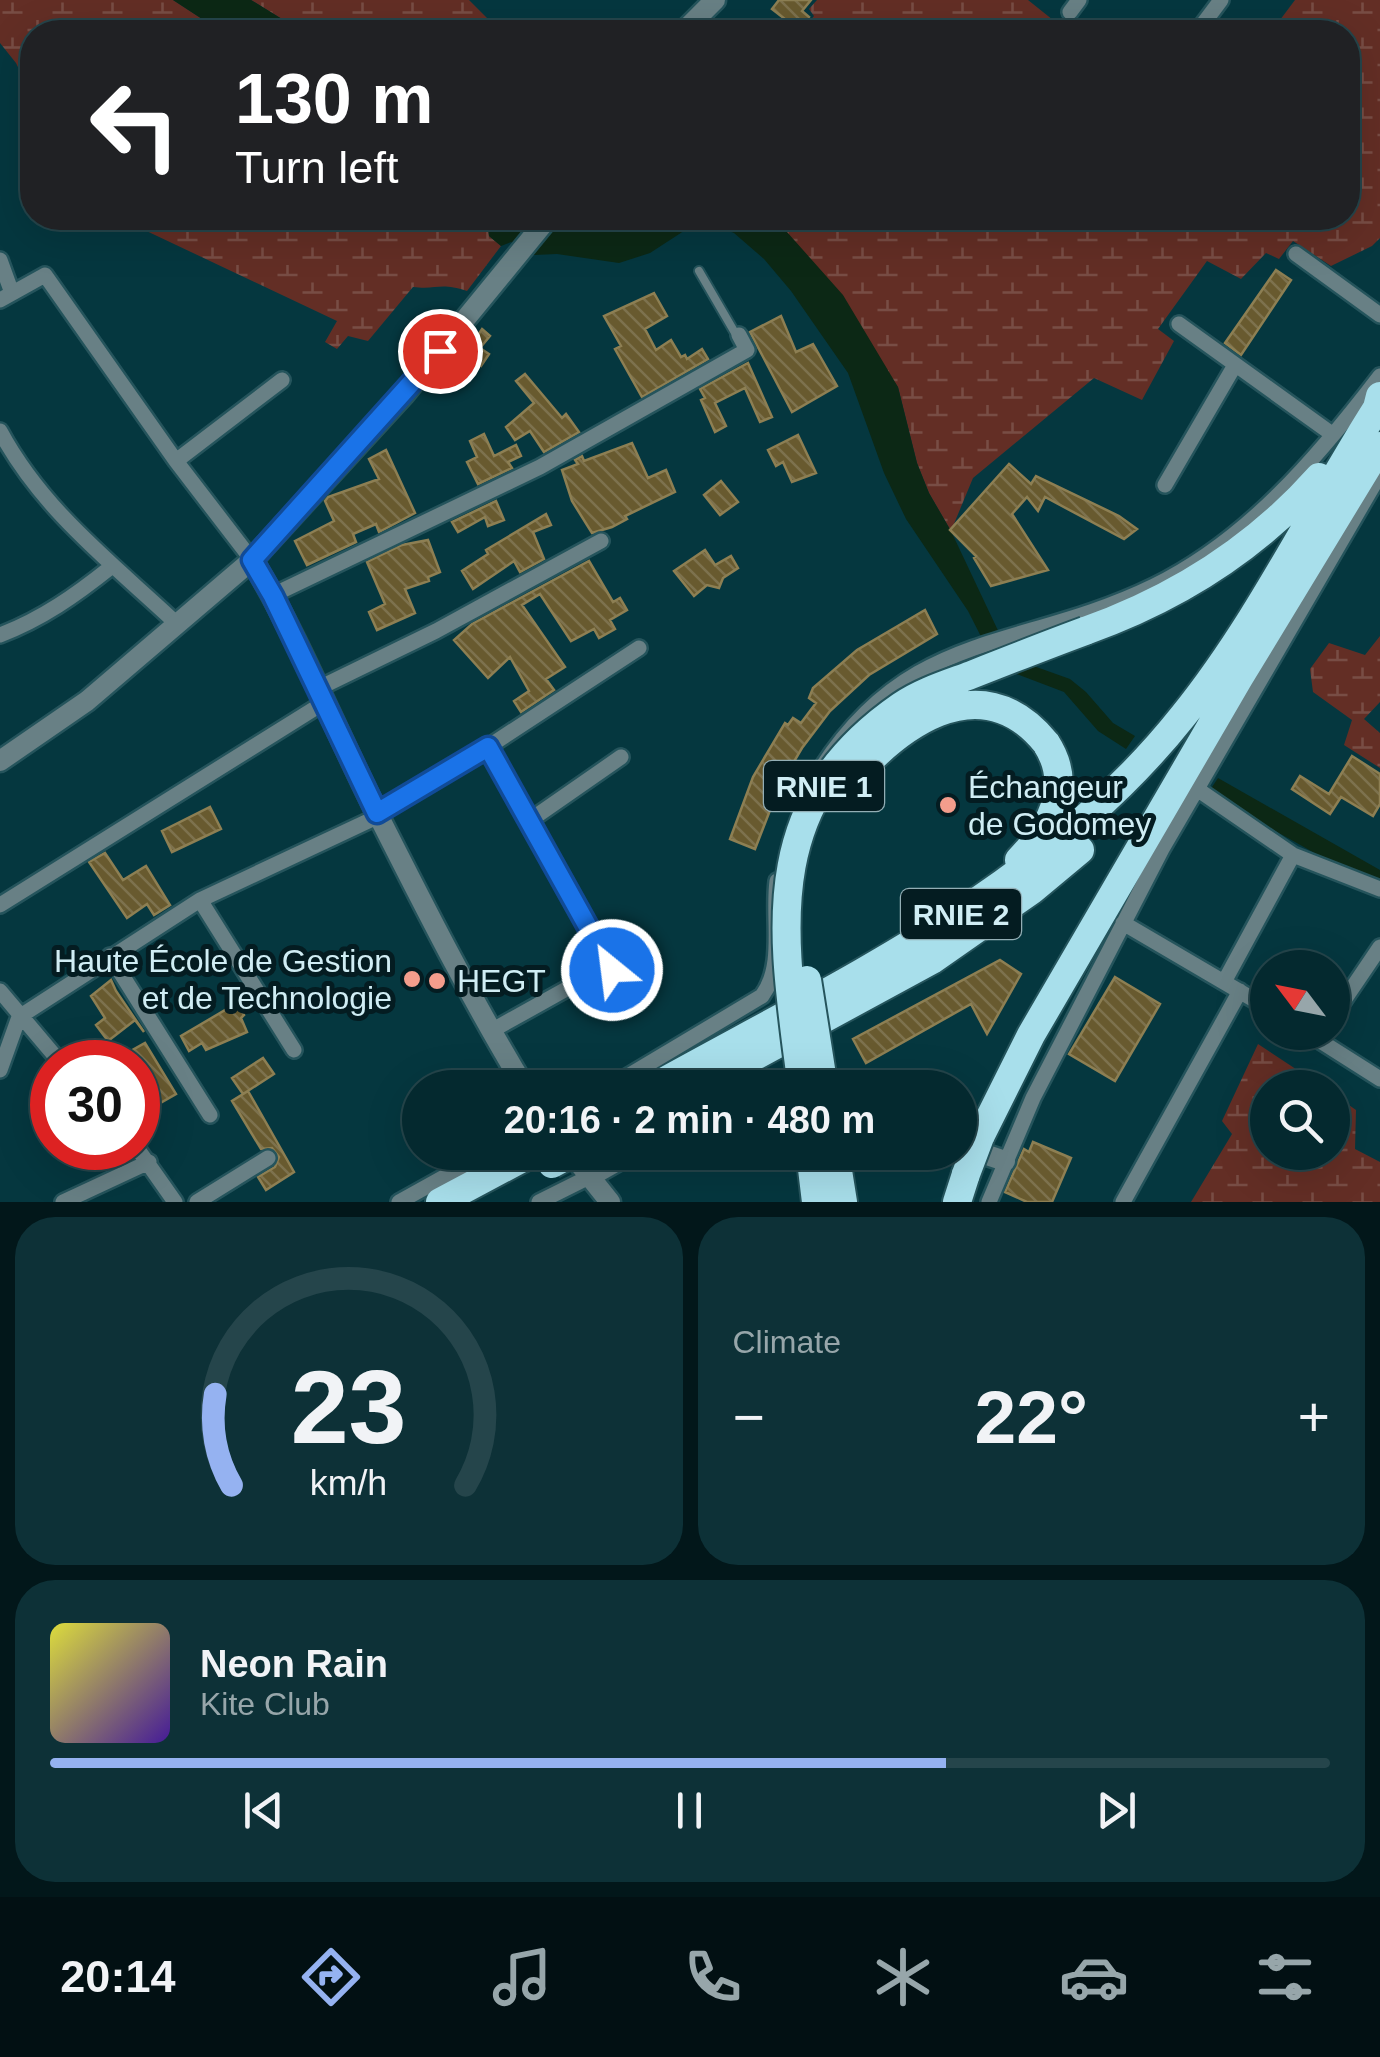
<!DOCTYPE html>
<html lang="en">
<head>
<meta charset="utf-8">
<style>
	:root { --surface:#04292f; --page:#0d3137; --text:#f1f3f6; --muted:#97a6aa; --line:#25454b; --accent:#95b2f1 }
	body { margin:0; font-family:Arial,sans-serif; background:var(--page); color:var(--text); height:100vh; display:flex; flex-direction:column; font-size:38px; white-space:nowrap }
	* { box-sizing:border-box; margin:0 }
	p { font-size:32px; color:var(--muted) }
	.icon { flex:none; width:55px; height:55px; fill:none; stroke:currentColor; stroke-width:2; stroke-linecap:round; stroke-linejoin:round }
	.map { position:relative; height:1202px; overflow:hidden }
	.sheet { display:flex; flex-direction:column; gap:15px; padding:15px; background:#02171a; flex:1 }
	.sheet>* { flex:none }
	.hud { position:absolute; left:20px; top:20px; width:1340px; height:210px; border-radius:40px; box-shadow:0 10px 40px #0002,0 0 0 2px var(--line); background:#202124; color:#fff; overflow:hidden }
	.needle { width:65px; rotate:302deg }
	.tools { position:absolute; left:1250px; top:950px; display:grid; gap:20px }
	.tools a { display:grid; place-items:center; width:100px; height:100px; border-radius:50%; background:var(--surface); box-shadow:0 10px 40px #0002,0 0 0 2px var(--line); font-size:50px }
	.speed { position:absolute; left:30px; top:1040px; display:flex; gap:20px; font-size:50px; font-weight:700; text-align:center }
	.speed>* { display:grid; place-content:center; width:130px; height:130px; border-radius:50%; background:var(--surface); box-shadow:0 10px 40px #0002,0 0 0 2px var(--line); line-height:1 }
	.speed .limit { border:15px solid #d22; background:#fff; color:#111 }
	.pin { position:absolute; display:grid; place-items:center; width:85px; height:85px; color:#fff; margin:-42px; border:5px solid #fff; border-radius:50%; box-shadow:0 2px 10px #0007 }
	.me { position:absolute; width:110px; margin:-55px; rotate:331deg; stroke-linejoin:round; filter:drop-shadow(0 0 8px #0008) }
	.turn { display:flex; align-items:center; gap:35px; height:210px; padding:0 50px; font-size:45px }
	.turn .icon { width:130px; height:130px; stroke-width:2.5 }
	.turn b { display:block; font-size:70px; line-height:85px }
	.big { font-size:75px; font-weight:600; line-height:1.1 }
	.sheet .tile { flex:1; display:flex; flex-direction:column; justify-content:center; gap:15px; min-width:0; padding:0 35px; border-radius:40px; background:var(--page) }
	.sheet .dial { align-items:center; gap:0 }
	.dial svg { height:260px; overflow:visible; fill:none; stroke:var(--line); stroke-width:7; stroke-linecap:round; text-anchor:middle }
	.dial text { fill:var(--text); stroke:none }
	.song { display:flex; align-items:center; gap:30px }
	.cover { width:120px; height:120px; border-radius:15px; background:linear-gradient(135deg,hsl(60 70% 55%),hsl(260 70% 35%)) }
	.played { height:10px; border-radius:5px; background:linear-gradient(90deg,var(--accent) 70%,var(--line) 70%) }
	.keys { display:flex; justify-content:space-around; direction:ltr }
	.heat { display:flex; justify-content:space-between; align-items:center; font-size:55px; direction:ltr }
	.sheet .tiles { flex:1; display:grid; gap:15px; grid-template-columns:1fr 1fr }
	.tile:last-child { grid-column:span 2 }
	.trip { position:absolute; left:402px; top:1070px; width:575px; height:100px; border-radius:50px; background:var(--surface); box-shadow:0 10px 40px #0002,0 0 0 2px var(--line); font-weight:600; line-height:100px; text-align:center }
	.dock { display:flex; height:160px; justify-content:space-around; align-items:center; background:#021013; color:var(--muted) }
	.dock .icon { width:70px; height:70px }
	.dock .selected { color:var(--accent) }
	.dock b { font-size:45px; color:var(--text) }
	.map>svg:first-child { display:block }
	.wetland { fill:url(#wetland-marsh) }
	.water { fill:#0c2815 }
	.building { fill:url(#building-back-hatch); stroke:#8d7f53; stroke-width:2.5 }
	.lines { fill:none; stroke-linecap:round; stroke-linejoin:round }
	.service-casing { stroke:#25545c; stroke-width:12 }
	.minor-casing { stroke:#25545c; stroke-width:20 }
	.tertiary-casing { stroke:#25545c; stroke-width:25 }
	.trunk-casing { stroke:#25545c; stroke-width:32 }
	.service { stroke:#688085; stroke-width:8 }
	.minor { stroke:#688085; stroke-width:15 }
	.tertiary { stroke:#688085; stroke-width:20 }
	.trunk { stroke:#a8dfeb; stroke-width:28 }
	.trunk-bridge-casing { stroke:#25545c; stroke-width:32; stroke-linecap:butt }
	.trunk-bridge { stroke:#a8dfeb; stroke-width:28 }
	.route-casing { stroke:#114b97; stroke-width:25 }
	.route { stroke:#1a73e8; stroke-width:18 }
	.poi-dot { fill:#f49d8c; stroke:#041c21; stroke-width:4 }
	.labels { text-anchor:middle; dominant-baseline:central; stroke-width:10; stroke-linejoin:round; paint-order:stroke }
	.shield { fill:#041c21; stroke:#93aeb5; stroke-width:2.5 }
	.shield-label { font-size:30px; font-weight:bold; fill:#d0edf4 }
	.poi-label { font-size:32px; fill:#d0edf4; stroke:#041c21; text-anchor:start }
</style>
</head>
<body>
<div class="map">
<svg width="1380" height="1202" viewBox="0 0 1380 1202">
	<defs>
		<pattern id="wetland-marsh" width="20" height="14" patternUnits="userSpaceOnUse" patternTransform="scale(2.5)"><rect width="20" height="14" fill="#632e25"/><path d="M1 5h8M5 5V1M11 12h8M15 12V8" fill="none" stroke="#784d45"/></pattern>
		<pattern id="building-back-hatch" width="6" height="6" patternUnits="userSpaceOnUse" patternTransform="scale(2.5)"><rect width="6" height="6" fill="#685a2f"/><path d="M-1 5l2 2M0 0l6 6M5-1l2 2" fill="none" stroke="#7d724e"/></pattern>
	</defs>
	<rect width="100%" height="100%" fill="#05373f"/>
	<path class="wetland" d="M0 0H173L222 32H32V96L16 63 0 43Z
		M251 0H469L501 32H303Z
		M817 0H1028L1058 24 1052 32H1021L1009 23 999 26 995 32H801L814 16 809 9Z
		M1295 0H1380V238L1372 246 1331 266 1293 241 1279 259 1266 253 1241 279 1207 261 1158 329 1174 341 1142 400 1094 378 973 478 951 531 929 493 917 463 898 387 770 218H1348V32H1271Z
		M119 218H487L489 236 501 246 467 291C440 282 437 290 413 287L368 341 348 336 337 349 325 342 337 321Z
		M1380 636V702L1364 719 1380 733V768L1344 745 1352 720 1313 692 1310 669 1329 643 1365 655Z
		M1258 1044 1323 1087 1268 1088V1152H1332L1333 1094 1356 1110 1355 1149 1380 1162V1202H1191L1232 1134 1222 1121Z"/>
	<path class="water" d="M173 0H251L303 32H222Z
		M487 218H770L779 223 843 295 898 387 917 463 929 493 951 531 1011 658 1070 679 1086 692 1113 723 1135 736 1126 749 1098 731 1064 692 996 666 968 611 906 519 884 473 848 373 791 291 764 259 734 233 713 225 690 227 650 253 619 263 557 254 534 255 511 242 501 246 489 236Z
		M1218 778 1380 870V887L1368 883 1208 793Z"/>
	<path class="building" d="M779 0H811L802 11 809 17 799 30 772 9Z
		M1276 270 1291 280 1241 355 1225 343Z
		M654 293 667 316 645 329 656 350 671 340 681 357 685 355 687 359 702 349 708 359 642 397 615 349 621 346 604 316Z
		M781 316 796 352 813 344 837 386 792 412 750 332Z
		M482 329 490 336 480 348 489 354 481 366 470 358 466 364 461 360Z
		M748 363 772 417 760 422 745 388 715 403 726 426 715 432 701 400 705 398 700 389Z
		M525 374 562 418 566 414 579 432 544 452 530 431 515 440 506 427 534 403 516 381Z
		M484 434 494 456 516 445 521 456 508 462 512 468 478 484 467 462 477 457 470 441Z
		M798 435 816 473 792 482 783 462 776 466 768 450Z
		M632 443 648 478 666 470 675 492 625 516 627 519 612 527 592 533 572 501 562 470 578 464 575 460 582 456 584 461Z
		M386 450 415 513 379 532 376 524 353 534 356 542 307 565 295 541 334 521 325 501 328 497 379 479 369 459Z
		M1009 464 1031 484 1036 476 1119 516 1137 529 1124 539 1045 497 1038 511 1027 497 1012 514 1048 570 991 586 974 558 976 556 950 530Z
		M721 481 738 502 720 515 704 495Z
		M496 501 504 520 488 526 485 517 458 532 452 522Z
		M546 514 551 525 533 532 544 559 520 572 514 561 473 589 462 571 488 554 486 550Z
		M428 540 440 572 428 577 429 581 405 589 415 613 377 630 369 612 385 604 367 562 402 545Z
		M705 550 715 565 731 556 738 568 723 578 719 588 707 585 694 596 674 571Z
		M589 561 613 602 620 598 627 610 610 620 615 629 599 638 594 629 571 641 540 594 522 605 565 667 546 679 554 690 521 712 514 701 529 691 510 657 488 678 454 640 472 624Z
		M925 610 937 634 869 675 830 711 802 748 779 787 755 849 730 839 753 777 785 723 788 725 793 718 801 723 816 703 809 698 813 688 857 650Z
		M1352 756 1380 774V804L1373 816 1341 797 1330 814 1292 789 1300 776 1329 794Z
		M210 807 221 829 172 852 162 831Z
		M105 853 123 880 146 866 170 905 154 915 147 904 127 918 89 862Z
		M1000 960 1021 974 987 1034 971 1004 866 1063 853 1039Z
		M1115 977 1160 1004 1115 1081 1069 1054Z
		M111 980 116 991 144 1032 135 1020 108 1041 96 1025 105 1018 91 996Z
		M237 1003 244 1015 241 1018 247 1032 206 1050 202 1043 189 1051 181 1036Z
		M145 1043 176 1094 155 1106 138 1077V1062H111Z
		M263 1058 274 1074 243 1094 232 1078Z
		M248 1091 294 1172 266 1190 258 1177 275 1167 279 1157 272 1148 261 1149 232 1101Z
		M1033 1142 1071 1158 1052 1202H1027L1005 1192 1024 1149 1029 1152Z"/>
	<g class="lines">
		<defs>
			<path id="service" d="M699 271 738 338"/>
			<path id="minor" d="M1070 12 1079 0
				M1197 32 1221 0
				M1296 254 1380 315
				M0 260 12 293
				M0 300 45 275 176 461 252 560
				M1179 324 1332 434
				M0 431C43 511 112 563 177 624
				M176 461 282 380
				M1165 485 1235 365
				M273 595 540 467 747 350 739 335
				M0 635C42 619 76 595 111 567
				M317 689 436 631 601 541
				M488 747 611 970 595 973 491 1031
				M819 772C909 628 1021 651 1154 586 1248 540 1318 457 1380 376
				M1197 789 1293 855 1380 889
				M377 813 488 747 639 648
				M529 821 621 757
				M200 900 294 1050
				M0 905 325 702
				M1123 923 1268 1008
				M110 956 210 1115
				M1224 982 1293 855
				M0 991 60 1062
				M1332 1018 1380 947
				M1306 1032 1380 1079
				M0 1070 19 1017 200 900 379 816
				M608 1088 762 996C785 965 772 918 777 881
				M137 1148 175 1202
				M63 1202 149 1162
				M197 1202 268 1158
				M399 1202 489 1152
				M539 1202 589 1177
				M989 1202 1033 1098 1162 849 1380 474
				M1123 1202 1240 991"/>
			<path id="tertiary" d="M683 32 715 0
				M252 560C300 641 335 729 377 813 424 906 471 999 525 1088
				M0 761 87 701 252 560 404 394 548 218
				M960 1146 1005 1161
				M570 1152 610 1202
				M589 1177 633 1152"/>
			<path id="trunk" d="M1085 631C1175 599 1255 549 1319 477
				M1019 860C1051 827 1074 786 1046 743
				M652 1088C842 982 1045 890 1183 716 1259 622 1312 510 1377 408L1380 396
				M696 1088 932 960 1032 890 1080 850
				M980 1137 1031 1035 1239 678 1380 446
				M810 1152 816 1202
				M835 1152 843 1202
				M440 1202 534 1152
				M957 1202 966 1174"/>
		</defs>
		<use href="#service" class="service-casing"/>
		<use href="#minor" class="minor-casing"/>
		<use href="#tertiary" class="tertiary-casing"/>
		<use href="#trunk" class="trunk-casing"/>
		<use href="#service" class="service"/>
		<use href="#minor" class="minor"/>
		<use href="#tertiary" class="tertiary"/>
		<use href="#trunk" class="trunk"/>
		<defs>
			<path id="trunk-bridge" d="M842 791C893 729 979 660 1046 743
				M807 980 824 1088
				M802 1088C783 937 755 807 901 706 921 692 947 684 971 675 1009 660 1047 645 1085 631
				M552 1164 574 1152
				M966 1174 980 1137"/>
		</defs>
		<use href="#trunk-bridge" class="trunk-bridge-casing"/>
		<use href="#trunk-bridge" class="trunk-bridge"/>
	</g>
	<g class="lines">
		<defs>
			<path id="route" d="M440 351 252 560 273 596 377 813 488 747 612 970"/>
		</defs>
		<use href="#route" class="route-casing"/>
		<use href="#route" class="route"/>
	</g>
	<g class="poi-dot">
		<circle cx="948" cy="805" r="10"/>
		<circle cx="412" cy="979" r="10"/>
		<circle cx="437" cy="981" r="10"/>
	</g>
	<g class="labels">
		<g class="shield">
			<rect x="764" y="761" width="120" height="50" rx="8"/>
			<rect x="901" y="889" width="120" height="50" rx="8"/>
		</g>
		<g class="shield-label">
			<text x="824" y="786">RNIE 1</text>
			<text x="961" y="914">RNIE 2</text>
		</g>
		<g class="poi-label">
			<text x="968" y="787">Échangeur<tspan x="968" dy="37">de Godomey</tspan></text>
			<text x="392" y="961" text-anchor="end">Haute École de Gestion<tspan x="392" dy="37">et de Technologie</tspan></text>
			<text x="457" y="981">HEGT</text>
		</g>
	</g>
</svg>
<div class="tools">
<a><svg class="needle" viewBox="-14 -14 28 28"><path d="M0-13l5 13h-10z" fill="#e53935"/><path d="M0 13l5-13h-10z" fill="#97a6aa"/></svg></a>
<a><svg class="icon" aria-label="search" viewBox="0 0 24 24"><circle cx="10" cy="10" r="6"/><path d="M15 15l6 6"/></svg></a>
</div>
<div class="speed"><div class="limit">30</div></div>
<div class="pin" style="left:440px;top:351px;background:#d93025"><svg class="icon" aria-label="arrive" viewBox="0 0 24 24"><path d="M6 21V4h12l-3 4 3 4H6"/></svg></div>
<svg class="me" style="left:612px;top:970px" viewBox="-20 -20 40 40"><circle r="17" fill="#1a73e8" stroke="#fff" stroke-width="3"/><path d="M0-11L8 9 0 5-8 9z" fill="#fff"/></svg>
<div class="trip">20:16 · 2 min · 480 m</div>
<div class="hud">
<div class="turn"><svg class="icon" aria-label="left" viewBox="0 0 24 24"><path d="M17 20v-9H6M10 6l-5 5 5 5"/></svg><div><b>130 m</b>Turn left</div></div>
</div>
</div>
<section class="sheet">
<div class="tiles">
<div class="tile dial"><svg viewBox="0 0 100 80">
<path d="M14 69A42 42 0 1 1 86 69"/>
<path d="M14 69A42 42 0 0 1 9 41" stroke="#95b2f1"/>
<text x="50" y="56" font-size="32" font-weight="700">23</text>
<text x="50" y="72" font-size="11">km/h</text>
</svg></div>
<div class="tile"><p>Climate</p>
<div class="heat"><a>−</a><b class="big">22°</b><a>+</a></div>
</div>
<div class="tile">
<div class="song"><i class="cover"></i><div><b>Neon Rain</b><p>Kite Club</p></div></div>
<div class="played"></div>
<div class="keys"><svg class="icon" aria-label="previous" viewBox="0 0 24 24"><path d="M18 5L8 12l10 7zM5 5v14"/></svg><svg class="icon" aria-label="pause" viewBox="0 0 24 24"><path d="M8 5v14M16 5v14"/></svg><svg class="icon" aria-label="next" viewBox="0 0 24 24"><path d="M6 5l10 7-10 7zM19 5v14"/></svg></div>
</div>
</div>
</section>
<nav class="dock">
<b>20:14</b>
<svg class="icon selected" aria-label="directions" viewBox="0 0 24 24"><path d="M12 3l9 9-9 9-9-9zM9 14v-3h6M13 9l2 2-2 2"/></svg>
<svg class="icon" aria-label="music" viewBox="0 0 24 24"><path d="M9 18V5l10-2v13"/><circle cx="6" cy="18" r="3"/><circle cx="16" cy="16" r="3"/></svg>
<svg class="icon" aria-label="phone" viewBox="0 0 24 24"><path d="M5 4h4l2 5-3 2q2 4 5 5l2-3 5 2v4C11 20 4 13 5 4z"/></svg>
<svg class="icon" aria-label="climate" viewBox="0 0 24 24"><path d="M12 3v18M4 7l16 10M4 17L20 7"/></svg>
<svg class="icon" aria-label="car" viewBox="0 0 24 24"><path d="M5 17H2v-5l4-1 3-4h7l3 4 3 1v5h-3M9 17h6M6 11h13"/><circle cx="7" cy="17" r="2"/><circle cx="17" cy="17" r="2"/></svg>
<svg class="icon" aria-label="filters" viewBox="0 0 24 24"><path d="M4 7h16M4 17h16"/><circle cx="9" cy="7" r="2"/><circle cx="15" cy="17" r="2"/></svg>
</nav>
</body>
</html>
